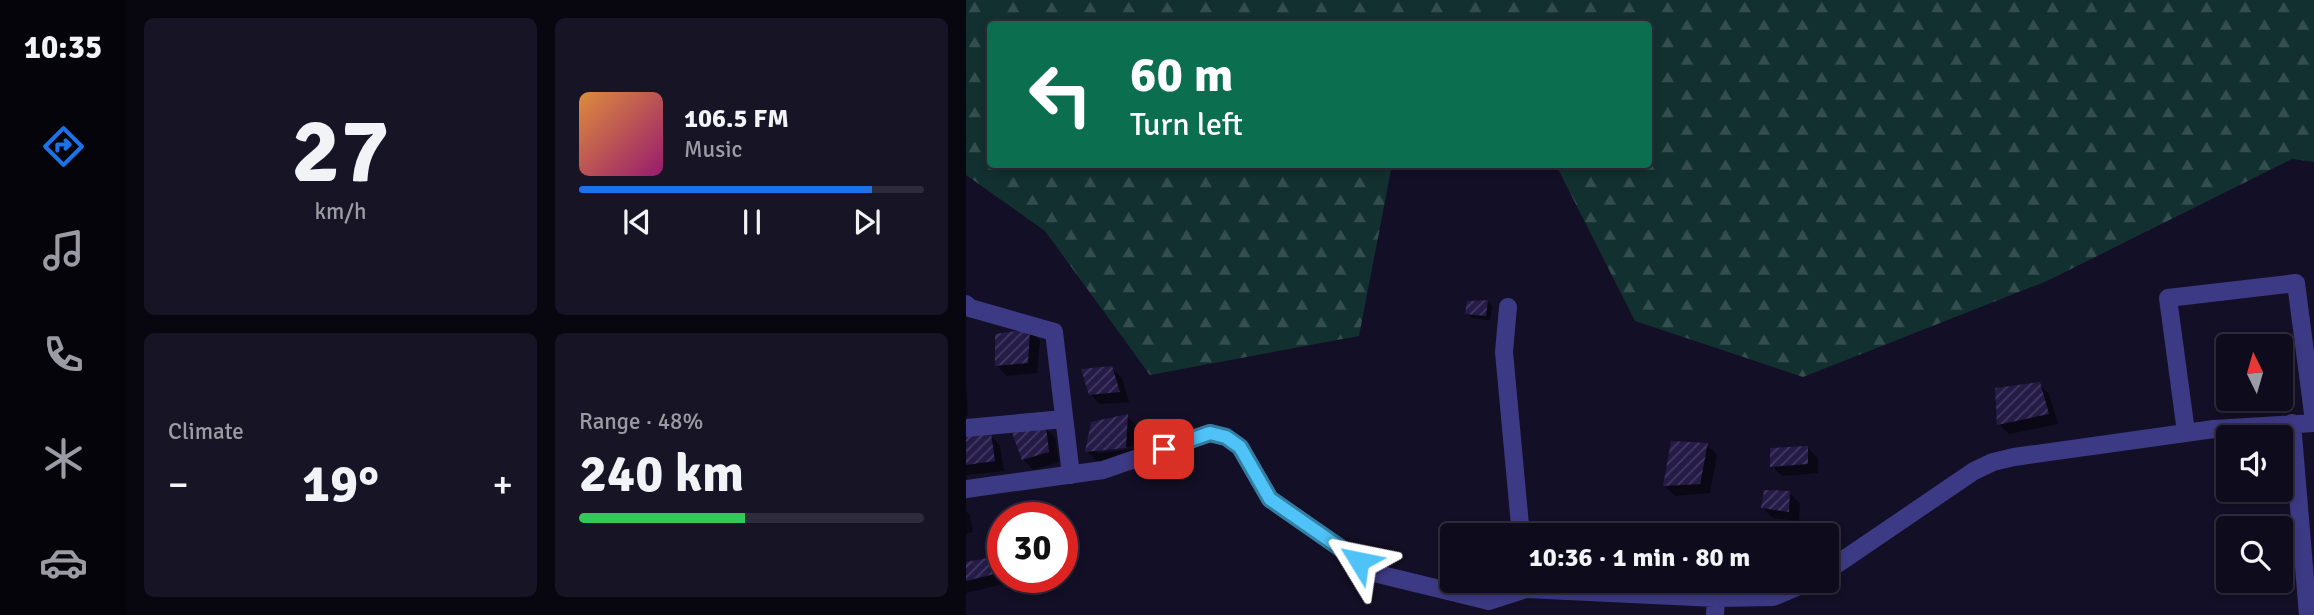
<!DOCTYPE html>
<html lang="en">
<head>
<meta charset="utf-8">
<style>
	:root { --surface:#0e0b1c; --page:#171425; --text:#f1f3f6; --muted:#9b9ba3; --line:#2e2b3b; --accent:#1a73e8 }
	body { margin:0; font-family:Signika,sans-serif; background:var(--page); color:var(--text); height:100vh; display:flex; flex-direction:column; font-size:26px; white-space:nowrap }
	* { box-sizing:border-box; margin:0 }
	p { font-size:23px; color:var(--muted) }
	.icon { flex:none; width:38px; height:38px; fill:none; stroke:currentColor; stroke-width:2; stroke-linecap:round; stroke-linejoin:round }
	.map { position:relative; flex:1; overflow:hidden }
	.side { display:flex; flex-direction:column; gap:18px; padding:18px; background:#08060f; width:840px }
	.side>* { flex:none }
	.guide { position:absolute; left:21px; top:21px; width:665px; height:147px; border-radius:7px; box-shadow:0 4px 10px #0003,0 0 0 2px var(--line); background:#0b6e4f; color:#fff; overflow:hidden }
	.needle { width:46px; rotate:355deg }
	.tools { position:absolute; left:1250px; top:334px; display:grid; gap:14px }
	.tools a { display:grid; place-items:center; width:77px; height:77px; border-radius:7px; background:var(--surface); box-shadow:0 4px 10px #0003,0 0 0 2px var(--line); font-size:35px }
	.speed { position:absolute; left:21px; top:502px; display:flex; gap:14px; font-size:35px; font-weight:700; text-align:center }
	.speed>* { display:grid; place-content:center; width:91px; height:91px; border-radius:50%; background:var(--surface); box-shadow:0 4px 10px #0003,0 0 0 2px var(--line); line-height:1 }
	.speed .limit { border:10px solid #d22; background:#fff; color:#111 }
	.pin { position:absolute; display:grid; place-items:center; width:60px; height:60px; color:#fff; margin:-30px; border-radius:14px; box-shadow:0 4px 10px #0006 }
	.me { position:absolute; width:77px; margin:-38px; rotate:305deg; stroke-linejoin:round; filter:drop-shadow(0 0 5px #0008) }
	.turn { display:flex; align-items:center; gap:24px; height:147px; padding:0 28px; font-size:32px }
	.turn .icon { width:91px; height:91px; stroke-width:2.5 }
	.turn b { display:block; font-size:49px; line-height:60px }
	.big { font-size:52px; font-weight:700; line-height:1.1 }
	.side .tile { flex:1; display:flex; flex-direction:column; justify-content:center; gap:10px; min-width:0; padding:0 24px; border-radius:10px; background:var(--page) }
	.side .dial { align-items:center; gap:0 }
	.dial b { font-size:91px; line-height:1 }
	.song { display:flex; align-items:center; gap:21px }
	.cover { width:84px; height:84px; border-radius:10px; background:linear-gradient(135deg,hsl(30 70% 55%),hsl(320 70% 35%)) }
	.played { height:7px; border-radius:4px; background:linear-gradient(90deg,var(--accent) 85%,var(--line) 85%) }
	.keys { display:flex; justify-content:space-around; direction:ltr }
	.heat { display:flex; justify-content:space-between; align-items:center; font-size:38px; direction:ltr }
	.charge { height:10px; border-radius:5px; background:linear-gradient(90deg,#34c759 48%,var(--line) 0) }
	.side .tiles { flex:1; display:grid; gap:18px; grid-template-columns:repeat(2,1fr) }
	.trip { position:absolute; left:474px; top:523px; width:399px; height:70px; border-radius:7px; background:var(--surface); box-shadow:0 4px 10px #0003,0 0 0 2px var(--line); font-weight:700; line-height:70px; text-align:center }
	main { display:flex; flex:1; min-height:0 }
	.tab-bar { display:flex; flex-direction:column; width:126px; justify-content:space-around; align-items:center; background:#06040b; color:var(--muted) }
	.tab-bar .icon { width:49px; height:49px }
	.tab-bar .active { color:var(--accent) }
	.tab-bar b { font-size:32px; color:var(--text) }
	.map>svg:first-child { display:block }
	.forest { fill:url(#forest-firs) }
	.shadow { fill:#0007; fill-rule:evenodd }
	.building { fill:url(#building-hatch) }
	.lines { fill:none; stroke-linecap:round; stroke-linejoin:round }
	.street { stroke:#3d3a85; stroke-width:18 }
	.route-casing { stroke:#337fa1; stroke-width:18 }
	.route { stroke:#4fc3f7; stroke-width:12 }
</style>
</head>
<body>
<main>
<nav class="tab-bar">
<b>10:35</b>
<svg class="icon active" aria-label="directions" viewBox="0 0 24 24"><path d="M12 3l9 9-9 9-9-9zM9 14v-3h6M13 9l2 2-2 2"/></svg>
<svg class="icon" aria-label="music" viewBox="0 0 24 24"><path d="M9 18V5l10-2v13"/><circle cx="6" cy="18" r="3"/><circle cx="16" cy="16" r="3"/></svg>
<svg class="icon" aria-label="phone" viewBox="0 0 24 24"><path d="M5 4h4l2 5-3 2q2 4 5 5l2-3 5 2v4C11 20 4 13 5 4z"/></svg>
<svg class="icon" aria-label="climate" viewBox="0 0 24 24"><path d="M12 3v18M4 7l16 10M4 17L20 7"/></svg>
<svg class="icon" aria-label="car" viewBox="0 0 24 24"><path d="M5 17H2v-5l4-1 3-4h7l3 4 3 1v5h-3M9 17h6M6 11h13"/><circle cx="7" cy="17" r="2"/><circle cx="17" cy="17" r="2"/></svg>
</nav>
<section class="side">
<div class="tiles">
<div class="tile dial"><b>27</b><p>km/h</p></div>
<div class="tile">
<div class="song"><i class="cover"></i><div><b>106.5 FM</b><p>Music</p></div></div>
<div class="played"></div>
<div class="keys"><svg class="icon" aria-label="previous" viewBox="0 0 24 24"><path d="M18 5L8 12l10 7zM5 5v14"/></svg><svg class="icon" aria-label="pause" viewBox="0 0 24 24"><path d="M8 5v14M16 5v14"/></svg><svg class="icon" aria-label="next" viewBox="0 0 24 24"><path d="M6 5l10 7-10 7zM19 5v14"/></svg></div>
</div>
<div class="tile"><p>Climate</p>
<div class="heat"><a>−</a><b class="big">19°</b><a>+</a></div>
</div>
<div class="tile"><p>Range · 48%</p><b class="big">240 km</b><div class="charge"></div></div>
</div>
</section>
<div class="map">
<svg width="1348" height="615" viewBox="0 0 1348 615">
	<defs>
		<pattern id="forest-firs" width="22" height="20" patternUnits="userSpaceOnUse" patternTransform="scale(1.75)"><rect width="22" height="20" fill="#12302f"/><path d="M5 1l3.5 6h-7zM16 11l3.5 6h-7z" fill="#344d4e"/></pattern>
		<pattern id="building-hatch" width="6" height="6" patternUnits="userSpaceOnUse" patternTransform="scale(1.75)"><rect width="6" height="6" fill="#241b47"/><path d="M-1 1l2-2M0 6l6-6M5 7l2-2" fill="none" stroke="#433b63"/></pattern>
	</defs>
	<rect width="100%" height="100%" fill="#130f26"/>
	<path class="forest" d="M0 0H1348V162L1326 159 1081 281 837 377 669 321 590 165 682 164V24H24V164L426 165 393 336 184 375 79 231 0 175Z"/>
	<path class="shadow" d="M522 302 526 306 524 320 506 318 501 313Z
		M64 331 74 341 71 373 41 376 31 366Z
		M145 368 156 378 163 402 134 404 124 394Z
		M0 384 2 416H0Z
		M1073 384 1083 394 1092 424 1043 434 1033 424Z
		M161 416 171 426 170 458 131 461 121 451ZM169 446V449L131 453V449Z
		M79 428 89 438 93 462 67 470 57 459Z
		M24 435 34 445 38 471 0 475V437Z
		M741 445 751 455 744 493 709 496 699 486Z
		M842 448 852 458V473L816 476 806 466Z
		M823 493 834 503 833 521 807 518 797 508Z
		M0 511 4 515 7 532 0 534Z
		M36 556 37 578H48L49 581 0 593V564Z"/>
	<path class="building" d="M522 300 520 316 499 314 501 301Z
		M64 329 62 363 29 366V334Z
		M146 366 154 392 123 395 115 369Z
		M1074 382 1083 414 1031 425 1029 388Z
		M162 414 160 448 119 452 125 422Z
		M80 426 83 452 56 460 46 433Z
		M25 433 29 461 0 465V436Z
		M705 441 742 443 734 484 697 486Z
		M842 446V464L804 467V448Z
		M798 490 824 491 823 512 795 508Z
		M37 555V572L0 581V562Z"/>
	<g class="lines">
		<path class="street" d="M0 304 4 308 88 332 105 475
			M542 307 538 352 555 536
			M1326 423 1342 615
			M0 428 98 419
			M1220 432 1202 298 1330 283 1348 421
			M0 489 137 470 244 433 260 437 274 447 304 499 412 574 523 601 560 589
			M861 571 1008 471 1027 462 1048 457 1248 429 1348 423
			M560 581V589L750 598 749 615
			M750 598 807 597 845 581"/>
	</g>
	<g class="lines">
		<defs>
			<path id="route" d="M198 449 244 433 260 437 274 447 304 499 393 561"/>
		</defs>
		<use href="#route" class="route-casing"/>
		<use href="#route" class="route"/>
	</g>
</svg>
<div class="tools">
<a><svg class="needle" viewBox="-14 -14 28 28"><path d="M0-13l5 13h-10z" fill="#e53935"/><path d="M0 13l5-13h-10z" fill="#9b9ba3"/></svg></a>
<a><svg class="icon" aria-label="sound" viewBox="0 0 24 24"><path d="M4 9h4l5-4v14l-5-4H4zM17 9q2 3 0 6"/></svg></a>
<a><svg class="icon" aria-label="search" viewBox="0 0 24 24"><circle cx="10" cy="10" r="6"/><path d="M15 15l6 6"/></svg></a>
</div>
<div class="speed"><div class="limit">30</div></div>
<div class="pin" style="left:198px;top:449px;background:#d93025"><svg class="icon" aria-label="arrive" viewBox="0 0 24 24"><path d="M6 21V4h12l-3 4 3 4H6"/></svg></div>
<svg class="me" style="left:393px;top:561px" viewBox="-20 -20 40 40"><path d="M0-17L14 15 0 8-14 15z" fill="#4fc3f7" stroke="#fff" stroke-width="4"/></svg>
<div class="trip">10:36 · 1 min · 80 m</div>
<div class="guide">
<div class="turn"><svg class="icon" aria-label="left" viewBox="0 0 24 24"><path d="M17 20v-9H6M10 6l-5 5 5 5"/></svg><div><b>60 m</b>Turn left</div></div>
</div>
</div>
</main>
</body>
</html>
